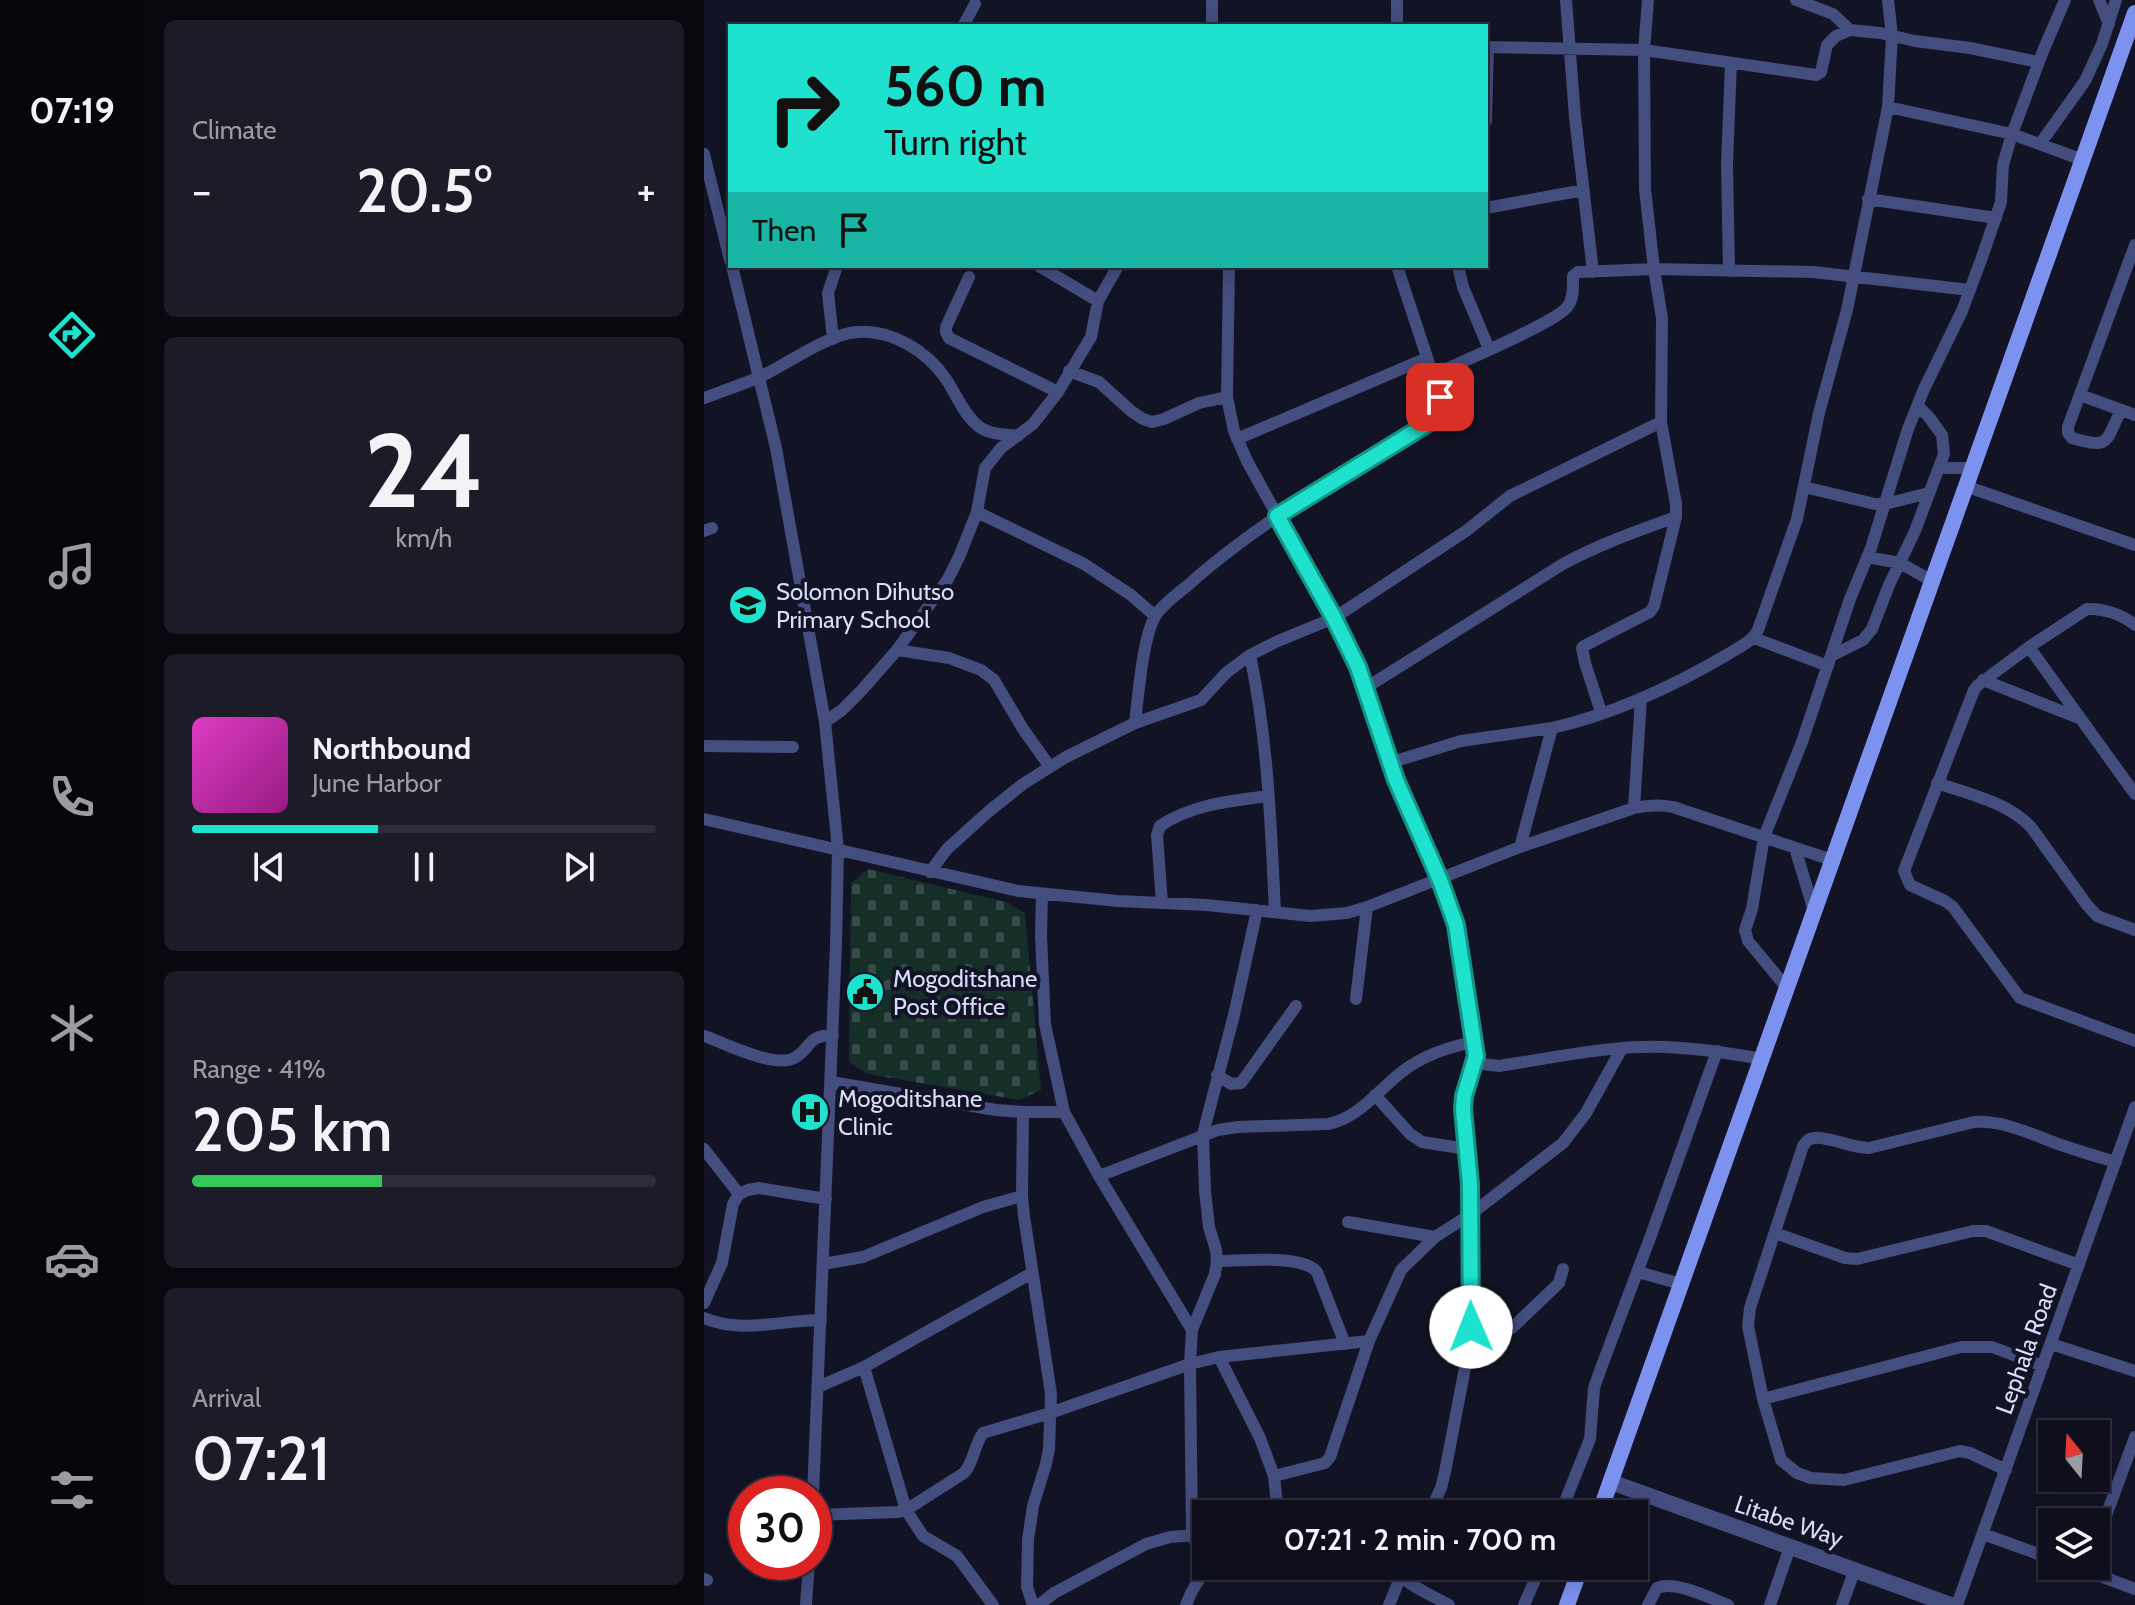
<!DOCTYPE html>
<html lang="en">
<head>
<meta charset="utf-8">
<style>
	:root { --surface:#0e0e1c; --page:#1c1c29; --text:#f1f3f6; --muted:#9b9ca3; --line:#2e2e3b; --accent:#1ee2ce }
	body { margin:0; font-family:Cabin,sans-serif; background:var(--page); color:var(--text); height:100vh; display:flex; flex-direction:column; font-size:30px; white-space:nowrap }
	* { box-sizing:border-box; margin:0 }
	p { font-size:26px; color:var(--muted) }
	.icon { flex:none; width:44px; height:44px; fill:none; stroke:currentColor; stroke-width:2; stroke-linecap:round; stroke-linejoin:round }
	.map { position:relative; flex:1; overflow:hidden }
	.side { display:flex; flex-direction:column; gap:20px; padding:20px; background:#08080f; width:560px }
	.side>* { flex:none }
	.guide { position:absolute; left:24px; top:24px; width:760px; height:244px; border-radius:0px; box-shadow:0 4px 20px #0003,0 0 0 2px var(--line); background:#1ee2ce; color:#111; overflow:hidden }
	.needle { width:52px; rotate:342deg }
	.tools { position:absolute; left:1334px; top:1420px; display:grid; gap:16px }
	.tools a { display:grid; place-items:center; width:72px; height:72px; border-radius:0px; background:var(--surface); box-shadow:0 4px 20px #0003,0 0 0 2px var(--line); font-size:40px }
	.speed { position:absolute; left:24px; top:1476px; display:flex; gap:16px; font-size:40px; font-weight:700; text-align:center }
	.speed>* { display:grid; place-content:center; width:104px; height:104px; border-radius:50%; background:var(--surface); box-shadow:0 4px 20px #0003,0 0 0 2px var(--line); line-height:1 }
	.speed .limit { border:12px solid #d22; background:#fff; color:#111 }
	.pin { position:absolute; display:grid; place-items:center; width:68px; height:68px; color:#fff; margin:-34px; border-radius:16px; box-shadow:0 4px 12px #0006 }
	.me { position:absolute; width:88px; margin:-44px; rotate:359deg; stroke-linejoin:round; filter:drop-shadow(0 0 6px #0008) }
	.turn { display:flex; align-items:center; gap:28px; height:168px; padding:0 24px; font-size:36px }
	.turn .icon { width:104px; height:104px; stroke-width:2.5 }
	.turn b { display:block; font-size:56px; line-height:68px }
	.then { display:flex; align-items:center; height:76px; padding:0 24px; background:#0003; gap:16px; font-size:30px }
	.big { font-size:60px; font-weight:600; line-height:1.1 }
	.side .card { flex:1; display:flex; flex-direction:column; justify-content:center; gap:12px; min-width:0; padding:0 28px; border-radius:12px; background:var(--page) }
	.side .dial { align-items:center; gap:0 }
	.dial b { font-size:104px; line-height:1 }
	.song { display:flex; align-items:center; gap:24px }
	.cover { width:96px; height:96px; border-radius:12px; background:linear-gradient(135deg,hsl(310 70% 55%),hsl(310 70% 35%)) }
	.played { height:8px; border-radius:4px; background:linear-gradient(90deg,var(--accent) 40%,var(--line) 40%) }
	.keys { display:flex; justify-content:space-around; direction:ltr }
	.heat { display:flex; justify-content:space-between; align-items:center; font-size:44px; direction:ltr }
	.charge { height:12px; border-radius:6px; background:linear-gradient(90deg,#34c759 41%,var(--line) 0) }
	.trip { position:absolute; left:488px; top:1500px; width:456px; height:80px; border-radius:0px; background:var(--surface); box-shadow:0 4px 20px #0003,0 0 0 2px var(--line); font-weight:600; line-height:80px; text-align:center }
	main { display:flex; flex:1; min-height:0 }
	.menu { display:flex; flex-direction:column; width:144px; justify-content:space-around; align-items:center; background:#06060b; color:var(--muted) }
	.menu .icon { width:56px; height:56px }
	.menu .current { color:var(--accent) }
	.menu b { font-size:36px; color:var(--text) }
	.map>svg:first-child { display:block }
	.cemetery { fill:url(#cemetery-stones) }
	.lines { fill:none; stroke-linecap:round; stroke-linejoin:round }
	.minor { stroke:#434d7e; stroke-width:12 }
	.tertiary { stroke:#434d7e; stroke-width:16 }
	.secondary { stroke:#7d91ef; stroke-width:16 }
	.route-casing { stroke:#149386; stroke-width:20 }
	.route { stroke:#1ee2ce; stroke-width:14 }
	.labels { text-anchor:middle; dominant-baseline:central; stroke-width:8; stroke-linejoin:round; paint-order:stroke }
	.poi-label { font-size:24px; fill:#daddfa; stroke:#121325; text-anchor:start }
	.street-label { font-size:24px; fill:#daddfa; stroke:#121325 }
</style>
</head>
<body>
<main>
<nav class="menu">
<b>07:19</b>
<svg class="icon current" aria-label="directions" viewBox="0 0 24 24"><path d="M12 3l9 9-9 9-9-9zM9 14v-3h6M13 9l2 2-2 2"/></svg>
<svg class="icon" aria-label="music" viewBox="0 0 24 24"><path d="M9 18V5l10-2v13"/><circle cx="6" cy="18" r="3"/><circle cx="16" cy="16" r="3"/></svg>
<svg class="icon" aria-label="phone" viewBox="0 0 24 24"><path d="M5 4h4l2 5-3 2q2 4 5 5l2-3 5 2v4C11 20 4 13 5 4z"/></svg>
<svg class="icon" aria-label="climate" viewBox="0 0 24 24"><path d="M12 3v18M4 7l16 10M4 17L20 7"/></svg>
<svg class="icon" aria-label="car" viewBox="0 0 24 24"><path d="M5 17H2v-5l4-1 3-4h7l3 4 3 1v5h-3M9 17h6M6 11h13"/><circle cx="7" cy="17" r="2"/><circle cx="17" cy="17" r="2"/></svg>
<svg class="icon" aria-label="filters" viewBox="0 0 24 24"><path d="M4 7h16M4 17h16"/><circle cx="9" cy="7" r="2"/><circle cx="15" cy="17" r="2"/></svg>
</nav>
<section class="side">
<div class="card"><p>Climate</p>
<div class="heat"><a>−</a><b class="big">20.5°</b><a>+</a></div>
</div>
<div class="card dial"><b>24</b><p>km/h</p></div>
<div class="card">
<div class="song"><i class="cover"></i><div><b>Northbound</b><p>June Harbor</p></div></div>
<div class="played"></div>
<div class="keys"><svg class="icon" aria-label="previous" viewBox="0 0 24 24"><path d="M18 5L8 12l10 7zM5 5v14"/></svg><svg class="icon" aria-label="pause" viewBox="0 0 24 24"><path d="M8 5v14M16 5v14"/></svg><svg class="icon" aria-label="next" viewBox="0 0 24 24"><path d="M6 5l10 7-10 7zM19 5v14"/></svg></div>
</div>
<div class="card"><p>Range · 41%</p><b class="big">205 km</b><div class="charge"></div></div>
<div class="card"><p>Arrival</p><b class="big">07:21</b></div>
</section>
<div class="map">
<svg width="1431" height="1605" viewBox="0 0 1431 1605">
	<defs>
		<pattern id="cemetery-stones" width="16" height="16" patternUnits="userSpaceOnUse" patternTransform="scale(2)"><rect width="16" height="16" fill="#162e28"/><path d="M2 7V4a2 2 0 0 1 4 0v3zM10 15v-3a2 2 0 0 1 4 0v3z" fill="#374c48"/></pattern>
	</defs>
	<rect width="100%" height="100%" fill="#121325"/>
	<path class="cemetery" d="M164 869 302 902 321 913 337 1090 315 1100 164 1074 145 1062 147 883Z"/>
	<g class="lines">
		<path class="minor" d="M693 0V26
			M862 0 871 117 889 272
			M1092 0 1129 14 1146 30
			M1395 0 1405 24
			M259 26 271 4
			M508 26V0
			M782 47 940 50 1112 75 1117 72 1123 45 1132 36 1146 30 1176 33 1211 41 1266 48 1334 62
			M1184 107 1308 134 1379 160
			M782 121 784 47
			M1336 144 1381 81 1398 44 1412 0
			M0 154 26 260
			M1164 199 1292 218
			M782 208 880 190
			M28 266 72 448 121 722 134 849 132 944 109 1494
			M335 266 394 301
			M525 266 523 397 530 431 543 461 630 618 663 687 692 780 736 880 752 925 772 1056 779 1064 795 1066C849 1058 905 1045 960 1047 993 1048 1025 1053 1058 1059
			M754 266 759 287 785 349
			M1025 271 1023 163 1027 63
			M265 277 242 327V332L245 338 354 392
			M129 339 124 293 133 266
			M365 371 395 382 427 411 439 419 448 422 460 419 495 403 523 397
			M729 375C752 364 854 322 864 306 870 298 869 285 869 276L874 272 950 269 1109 272 1266 290
			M1376 395 1431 415
			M0 398C19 391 39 384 58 376 84 363 125 334 153 332 189 330 223 351 242 379 252 394 259 413 273 425 284 435 301 434 314 436
			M1417 410C1401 443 1406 449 1368 438L1364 433V427L1431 245
			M533 439 723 358
			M1235 468H1267
			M1261 486 1431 545
			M1100 487 1171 504H1181L1225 493
			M273 512 380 564 427 595 451 616
			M0 531 8 528
			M1163 557 1196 563 1228 581
			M1431 625C1419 615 1399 608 1383 609L1325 647 1274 685 1270 690 1200 871 1206 885 1241 901 1249 907 1316 998 1431 1041
			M1050 638 1124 666
			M1325 647 1431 794
			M193 650 245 658 277 670 290 680 319 729 346 767
			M546 655C564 740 567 826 571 912
			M1127 656 1159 640 1168 629 1185 585 1211 531 1240 454 1238 435 1225 417 1214 406
			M1279 680 1377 719
			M663 687 859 564C896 544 933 531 972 517
			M897 712 881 663 878 648 880 646 946 612 950 606 972 517V504L957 422 958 318 950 269 941 189 940 50 944 0
			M121 722 138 710 157 691 193 650 244 579 255 557 273 512 281 468 297 448 329 424 354 392 387 337 394 301 414 266
			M431 723C434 698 439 634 452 615 461 601 480 590 492 578 565 515 649 469 731 419L738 411 736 397 693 266
			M0 746 89 747
			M685 763 757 741 848 728
			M1233 783C1265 794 1303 802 1327 827L1383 905 1393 916 1431 930
			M930 808 937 698
			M0 819 314 891 414 901 503 905 606 916 643 913 663 907 816 847 930 808C944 805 955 804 969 807L1128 860
			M816 847 848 728C910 714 972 685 1026 653 1037 646 1049 641 1054 630L1093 519 1115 413 1143 310 1184 107 1188 36 1184 0
			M1091 848 1110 911
			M226 872 243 849 284 812 319 784 362 757 431 723 497 700 522 673 546 655 574 641 630 618 762 531 806 496 957 422
			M338 894 337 936 341 1024 360 1112 395 1176 488 1330
			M458 903 453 835 456 826C488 804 528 801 565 796
			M553 910 530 1015 499 1134 501 1191 505 1227 512 1250 513 1261C537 1261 598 1254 613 1272L641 1344
			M1083 988 1044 941 1041 930 1048 909 1060 837 1098 742 1146 599 1167 548 1204 429 1220 389 1258 311 1277 260 1297 202 1299 165 1308 134 1339 51 1361 0
			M652 999 663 907
			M0 1036C21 1043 72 1070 92 1057 109 1046 102 1036 129 1035
			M513 1075 527 1084 537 1083 592 1006
			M127 1082 292 1110 319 1112H360
			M671 1095 706 1134 718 1142 763 1149
			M319 1112 318 1196 320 1216 347 1394 345 1449 342 1464 329 1506 324 1540 323 1587 329 1605
			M0 1149 35 1194
			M395 1176 514 1130 534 1127 624 1124C655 1118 674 1090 699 1071 720 1055 743 1048 768 1042
			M644 1222 731 1237
			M1071 1233 1141 1258 1153 1259 1269 1231H1282L1375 1265
			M119 1264 159 1257 279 1207 318 1196
			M934 1272 977 1284
			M0 1303 18 1263 29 1204 35 1194 44 1190 55 1188 122 1199
			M0 1318C38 1334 77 1320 117 1320
			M767 1333C774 1330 782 1325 790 1326 798 1327 800 1330 808 1328L855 1283 859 1269
			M1347 1344 1431 1371
			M515 1357 556 1438 570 1476 574 1514
			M160 1367 202 1510 219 1536 253 1556 289 1605
			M114 1387 160 1367 328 1273
			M1059 1399 1257 1347H1288L1339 1366
			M1302 1470 1266 1453 1256 1451 1140 1480 1107 1478 1093 1473 1077 1460 1059 1399 1044 1326 1046 1308 1099 1146C1103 1141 1103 1139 1110 1138 1123 1136 1148 1148 1165 1148L1270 1122C1301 1120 1329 1135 1357 1145 1375 1151 1394 1157 1412 1162
			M570 1476 621 1463 626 1457 665 1341 697 1270 731 1237 767 1214 859 1143 882 1113 918 1048
			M488 1500 502 1518
			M725 1514 737 1488 741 1472 765 1347 767 1327 766 1184 759 1109 760 1096 772 1056
			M856 1514 886 1439 890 1388 897 1368 946 1238 1013 1051
			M110 1515 194 1512 202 1510 260 1473C270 1462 270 1445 279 1433L346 1413 486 1364 515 1357 665 1341
			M1279 1534 1348 1559
			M1392 1543 1431 1437
			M688 1566C701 1585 726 1594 745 1605
			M1369 1566 1431 1589
			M502 1568 488 1534 486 1364 488 1330 511 1274 513 1261
			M0 1579 3 1580
			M102 1605 105 1562
			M335 1605 350 1593 442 1544 466 1537 502 1534
			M482 1605 487 1593 503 1566
			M685 1605 701 1566
			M820 1605 837 1566
			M944 1605 953 1588C971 1580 1006 1598 1024 1605
			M1066 1605 1086 1547
			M1138 1605 1151 1569
			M1253 1605 1431 1107"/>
		<path class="tertiary" d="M907 1482 1247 1605"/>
		<path class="secondary" d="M895 1514 1431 13
			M863 1605 877 1566"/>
	</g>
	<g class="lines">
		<defs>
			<path id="route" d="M736 397 738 411 731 419 573 516 630 618 654 667 692 780 736 880 752 925 772 1056 760 1096 759 1109 766 1184 767 1327"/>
		</defs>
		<use href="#route" class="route-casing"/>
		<use href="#route" class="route"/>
	</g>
	<defs>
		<symbol id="school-disc" viewBox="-11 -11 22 22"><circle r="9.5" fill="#1ee2ce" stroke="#121325"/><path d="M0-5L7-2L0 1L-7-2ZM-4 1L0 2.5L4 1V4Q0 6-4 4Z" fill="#111"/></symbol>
		<symbol id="civic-disc" viewBox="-11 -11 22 22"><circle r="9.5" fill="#1ee2ce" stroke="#121325"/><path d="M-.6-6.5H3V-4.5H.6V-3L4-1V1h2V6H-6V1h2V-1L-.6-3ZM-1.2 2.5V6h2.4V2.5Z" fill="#111"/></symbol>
		<symbol id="hospital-disc" viewBox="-11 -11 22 22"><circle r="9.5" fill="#1ee2ce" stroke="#121325"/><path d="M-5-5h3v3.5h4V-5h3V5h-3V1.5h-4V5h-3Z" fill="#111"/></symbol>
	</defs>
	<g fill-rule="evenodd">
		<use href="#school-disc" x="22" y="583" width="44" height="44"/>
		<use href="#civic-disc" x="139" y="970" width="44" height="44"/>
		<use href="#hospital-disc" x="84" y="1090" width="44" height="44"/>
	</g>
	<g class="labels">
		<g class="poi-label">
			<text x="72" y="591">Solomon Dihutso<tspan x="72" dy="28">Primary School</tspan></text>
			<text x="189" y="978">Mogoditshane<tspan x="189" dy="28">Post Office</tspan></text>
			<text x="134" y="1098">Mogoditshane<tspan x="134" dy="28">Clinic</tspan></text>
		</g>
		<g class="street-label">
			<text transform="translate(1322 1349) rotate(-70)">Lephala Road</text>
			<text transform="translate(1085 1521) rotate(19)">Litabe Way</text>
		</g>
	</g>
</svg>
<div class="tools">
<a><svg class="needle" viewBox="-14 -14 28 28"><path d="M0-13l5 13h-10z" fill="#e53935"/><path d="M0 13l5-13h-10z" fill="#9b9ca3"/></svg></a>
<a><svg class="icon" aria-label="layers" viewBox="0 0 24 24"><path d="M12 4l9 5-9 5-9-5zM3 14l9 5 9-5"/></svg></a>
</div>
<div class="speed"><div class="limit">30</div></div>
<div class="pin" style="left:736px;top:397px;background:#d93025"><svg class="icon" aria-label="arrive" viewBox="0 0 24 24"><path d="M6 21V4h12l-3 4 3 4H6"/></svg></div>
<svg class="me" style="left:767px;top:1327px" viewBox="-20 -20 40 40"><circle r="19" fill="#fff"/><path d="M0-13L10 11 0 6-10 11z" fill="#1ee2ce"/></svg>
<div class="trip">07:21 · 2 min · 700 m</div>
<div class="guide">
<div class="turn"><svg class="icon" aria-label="right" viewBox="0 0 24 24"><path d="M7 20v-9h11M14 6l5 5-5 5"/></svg><div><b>560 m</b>Turn right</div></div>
<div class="then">Then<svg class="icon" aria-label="arrive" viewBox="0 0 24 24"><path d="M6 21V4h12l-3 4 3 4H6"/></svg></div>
</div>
</div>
</main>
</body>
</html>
